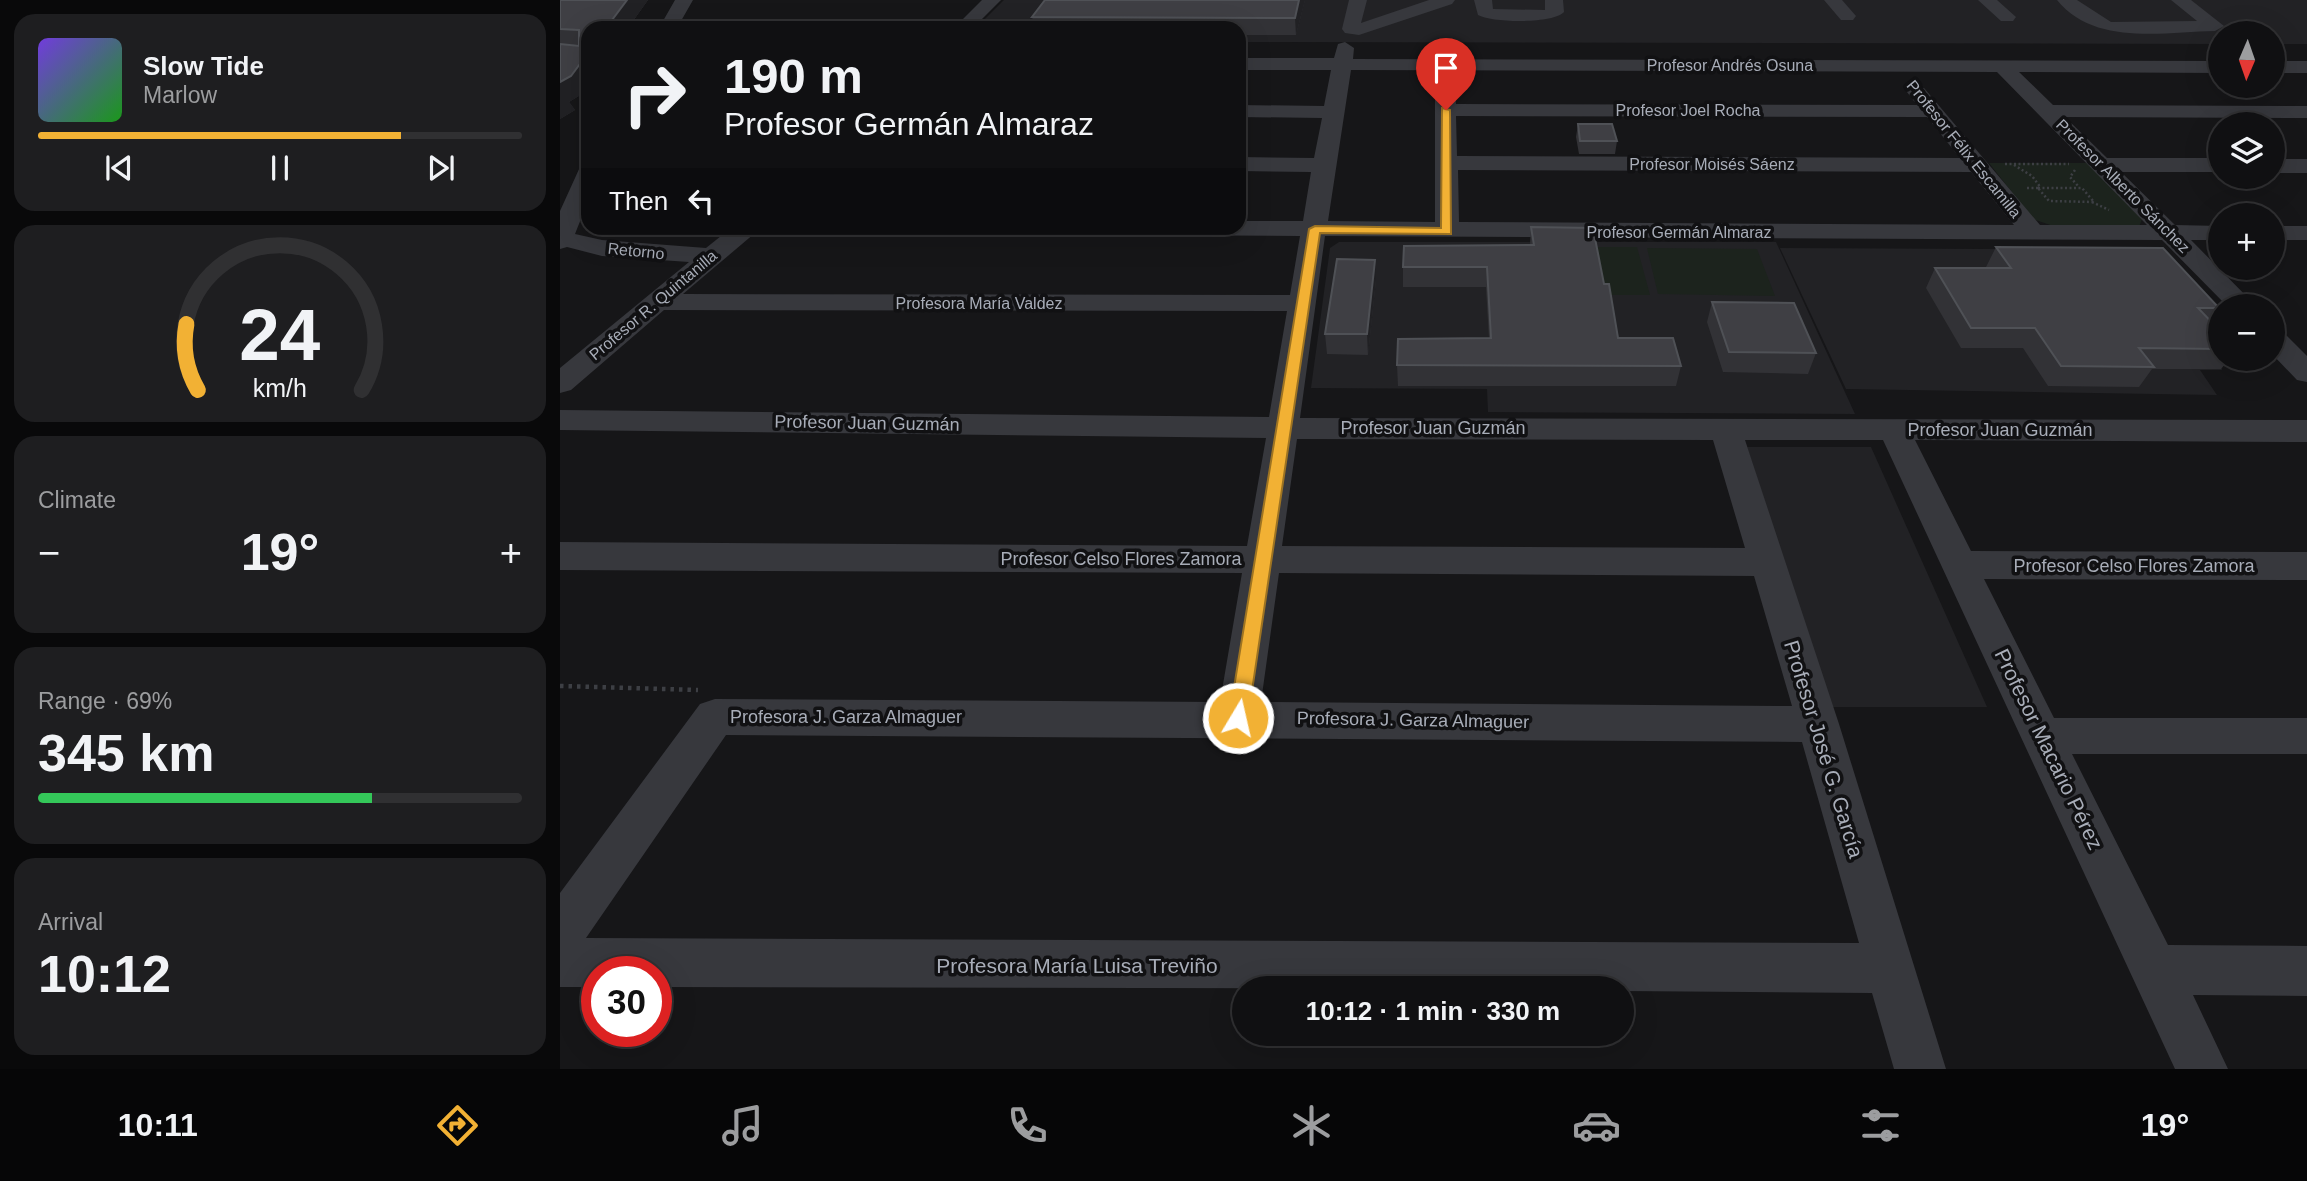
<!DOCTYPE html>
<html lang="en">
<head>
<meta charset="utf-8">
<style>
	:root { --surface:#101012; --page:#1e1e20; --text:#f1f3f6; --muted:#9c9d9f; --line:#303032; --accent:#f2b134 }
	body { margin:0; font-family:Helvetica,sans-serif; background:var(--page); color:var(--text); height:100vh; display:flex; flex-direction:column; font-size:26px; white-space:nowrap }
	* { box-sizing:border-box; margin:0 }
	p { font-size:23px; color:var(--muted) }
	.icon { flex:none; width:38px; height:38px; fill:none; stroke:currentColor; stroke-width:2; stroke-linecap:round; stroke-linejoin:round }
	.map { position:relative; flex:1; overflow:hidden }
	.sheet { display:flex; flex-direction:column; gap:14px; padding:14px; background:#09090a; width:560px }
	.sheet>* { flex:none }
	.hud { position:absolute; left:21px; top:21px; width:665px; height:214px; border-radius:21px; box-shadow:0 7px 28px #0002,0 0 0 2px var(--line); background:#101012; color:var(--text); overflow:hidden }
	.needle { width:46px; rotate:182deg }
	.controls { position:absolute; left:1648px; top:21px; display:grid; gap:14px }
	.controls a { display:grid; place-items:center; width:77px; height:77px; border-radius:50%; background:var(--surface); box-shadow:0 7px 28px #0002,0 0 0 2px var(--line); font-size:35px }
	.speed { position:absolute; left:21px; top:956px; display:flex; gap:14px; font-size:35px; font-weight:700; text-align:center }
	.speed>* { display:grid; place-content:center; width:91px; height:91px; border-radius:50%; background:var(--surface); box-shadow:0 7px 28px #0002,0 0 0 2px var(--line); line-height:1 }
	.speed .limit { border:10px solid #d22; background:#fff; color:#111 }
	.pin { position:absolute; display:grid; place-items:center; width:60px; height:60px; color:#fff; margin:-72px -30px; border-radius:50% 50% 50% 0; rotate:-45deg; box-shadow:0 0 7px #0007 }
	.pin .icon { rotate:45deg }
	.me { position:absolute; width:77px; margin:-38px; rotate:9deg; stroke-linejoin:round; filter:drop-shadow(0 0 5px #0008) }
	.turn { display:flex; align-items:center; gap:24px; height:147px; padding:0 28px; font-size:32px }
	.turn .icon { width:91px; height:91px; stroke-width:2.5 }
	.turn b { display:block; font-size:49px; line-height:60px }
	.then { display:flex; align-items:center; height:66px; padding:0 28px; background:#0003; gap:14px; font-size:26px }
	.big { font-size:52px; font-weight:800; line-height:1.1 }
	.sheet .widget { flex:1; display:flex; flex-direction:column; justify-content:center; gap:10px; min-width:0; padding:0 24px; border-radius:21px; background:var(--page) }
	.sheet .dial { align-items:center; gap:0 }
	.dial svg { height:182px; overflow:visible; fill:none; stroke:var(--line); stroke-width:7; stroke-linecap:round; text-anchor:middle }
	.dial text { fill:var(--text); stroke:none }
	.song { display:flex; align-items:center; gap:21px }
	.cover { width:84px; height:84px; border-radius:10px; background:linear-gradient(135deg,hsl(260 70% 55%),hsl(120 70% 35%)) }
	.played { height:7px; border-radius:4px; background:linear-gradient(90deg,var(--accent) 75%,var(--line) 75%) }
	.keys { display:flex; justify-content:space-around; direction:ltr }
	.heat { display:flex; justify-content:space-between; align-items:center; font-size:38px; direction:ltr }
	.charge { height:10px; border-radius:5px; background:linear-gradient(90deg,#34c759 69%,var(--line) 0) }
	.trip { position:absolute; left:672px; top:976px; width:402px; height:70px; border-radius:35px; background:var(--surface); box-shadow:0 7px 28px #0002,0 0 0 2px var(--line); font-weight:800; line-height:70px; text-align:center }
	.dock { display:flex; height:112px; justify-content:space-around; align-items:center; background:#060607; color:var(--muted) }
	.dock .icon { width:49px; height:49px }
	.dock .current { color:var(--accent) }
	.dock b { font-size:32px; color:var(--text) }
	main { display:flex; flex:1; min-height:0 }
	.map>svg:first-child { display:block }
	.built { fill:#222225 }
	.green { fill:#1c231d }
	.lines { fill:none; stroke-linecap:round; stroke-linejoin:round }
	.path-far1 { stroke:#3d3f44; stroke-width:2.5; stroke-dasharray:2 2.5; stroke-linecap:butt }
	.path { stroke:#3d3f44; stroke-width:4.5; stroke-dasharray:3.5 5; stroke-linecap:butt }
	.minor { fill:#37383d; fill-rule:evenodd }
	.wall { fill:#323236 }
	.shaded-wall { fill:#212124 }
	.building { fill:#3f3f44; stroke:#4f5156; stroke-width:2 }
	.route { fill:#f2b134; stroke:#9d7322; stroke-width:2 }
	.labels { text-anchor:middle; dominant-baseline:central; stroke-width:7; stroke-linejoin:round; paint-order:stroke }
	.far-street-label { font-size:16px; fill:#a8adb8; stroke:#111113 }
	.street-label { font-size:18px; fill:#a8adb8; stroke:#111113 }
	.near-street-label { font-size:21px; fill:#a8adb8; stroke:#111113 }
</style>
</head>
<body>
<main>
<section class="sheet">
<div class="widget">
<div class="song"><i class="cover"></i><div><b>Slow Tide</b><p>Marlow</p></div></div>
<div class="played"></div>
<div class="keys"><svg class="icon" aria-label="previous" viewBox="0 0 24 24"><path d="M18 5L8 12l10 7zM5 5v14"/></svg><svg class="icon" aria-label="pause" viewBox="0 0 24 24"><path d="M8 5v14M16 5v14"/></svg><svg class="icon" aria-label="next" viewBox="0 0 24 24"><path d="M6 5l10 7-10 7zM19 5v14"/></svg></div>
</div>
<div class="widget dial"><svg viewBox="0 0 100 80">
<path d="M14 69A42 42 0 1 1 86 69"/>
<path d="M14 69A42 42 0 0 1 9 40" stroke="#f2b134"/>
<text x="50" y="56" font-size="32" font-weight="700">24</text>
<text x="50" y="72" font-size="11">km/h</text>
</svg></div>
<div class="widget"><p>Climate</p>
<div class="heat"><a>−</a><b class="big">19°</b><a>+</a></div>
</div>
<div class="widget"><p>Range · 69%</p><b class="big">345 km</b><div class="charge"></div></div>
<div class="widget"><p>Arrival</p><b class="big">10:12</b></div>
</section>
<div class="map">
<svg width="1747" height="1069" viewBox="0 0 1747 1069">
	<rect width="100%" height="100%" fill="#161618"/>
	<path class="built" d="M444 0H1747V44H1713V33H1661V44L679 42V28H416Z
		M779 242H1216L1295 414 928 412 927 389 751 388 770 248Z
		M1220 248 1592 250 1661 324V359H1693L1700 367 1661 366 1662 370H1640L1657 395 1286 389Z
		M1187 447H1311L1427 707H1271Z"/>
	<path class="green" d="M1429 163H1530L1582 219 1579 227 1493 226 1473 219Z
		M1033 247H1077L1090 295H1044Z
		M1087 248 1197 249 1215 296 1098 294Z"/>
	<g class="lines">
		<path class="path-far1" d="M1445 164H1509
			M1454 165 1472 176 1481 188
			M1515 170 1510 177 1519 187
			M1467 188H1478
			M1478 188H1522L1534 202 1489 201Z
			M1532 202 1549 210"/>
		<path class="path" d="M0 686 138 690"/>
		<path class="minor" d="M115 0H133L117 28H99Z
			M422 0H441L413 28H394Z
			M789 0H807L801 23 869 0H895L892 4 799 35 785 33 782 29Z
			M914 0H932L933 9 985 10V0H1003L1004 12C993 24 932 23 918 15Z
			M1264 0H1282L1296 16 1293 20H1281Z
			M1418 0H1437L1456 17 1453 21H1441Z
			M1497 0H1517L1551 22 1637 21 1611 0H1631L1664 26 1655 31C1603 32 1534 46 1497 0Z
			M785 42 794 48 793 59 1661 61V73L1459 72 1493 105 1747 106V118L1505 117 1547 158H1661V172H1561L1615 225 1661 226V240H1631L1696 306H1667L1602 240 765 236 740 418 1747 420V442L1355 440 1411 551 1747 552V580L1424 579 1494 718H1747V754H1512L1608 945 1747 946V996L1633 995 1668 1069H1615L1323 440H1185L1279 724 1386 1069H1334L1312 993 1062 991V989L96 987V971H37V987H0V893L140 704 155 699 660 702 682 573 0 570V542L687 546 706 438 0 430V410L709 417 727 311 104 310 11 390 0 393V368L129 262 42 256 7 247 0 249V211L20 167 28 165V201L15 234 42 240 146 248 171 228H198L195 233 123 294 730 295 740 236 578 235 569 233 566 228H679V221H743L751 172 679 171V157L754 158 762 118 679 117V105L764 106 771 70H679V58H774L778 44ZM791 70 1437 72 1587 225H1480L1364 88H1350L1347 92 1357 105 896 104 895 88 892 84H878L875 88V222L768 221ZM896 116 1367 117 1400 158 897 156ZM898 170 1411 172 1454 225 899 222ZM737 439 1153 440 1185 548 722 546ZM719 573 1194 576 1232 706 701 702ZM166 735 1242 742 1299 943 26 938Z
			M1713 61H1747V73H1713Z
			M1713 159H1747V173H1713Z
			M1713 226H1747V240H1713Z
			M1713 329 1723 332 1747 356V382L1737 380 1713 355Z"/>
	</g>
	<path class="wall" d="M0 0H88L68 28H28V86L22 94 9 102 15 110 0 119Z
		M745 0 736 35H679V28H475L472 17Z
		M1018 124 1057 141 1055 154H1019L1016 137Z
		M971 227 1044 284 1058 338 1121 366 1116 386H838L837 365 929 338 926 287H843V267L970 245Z
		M1436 247 1659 308 1650 320 1661 332V359H1669L1661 369H1592L1579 387 1488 386 1463 348H1401L1366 288 1375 268H1427L1426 267Z
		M816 280 808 355 767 354 765 334Z
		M1152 302 1256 353 1248 374 1163 372 1147 322Z"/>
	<path class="shaded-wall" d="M67 0H88L68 28H46Z
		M739 0H745L736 35 735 18Z
		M28 53V86L22 94 9 102 15 110 0 119V82Z
		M815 260 816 280 808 355 807 334Z"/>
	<path class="building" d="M0 0H67L46 28H28V53L11 76 0 82V44L19 46V30L0 29Z
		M485 0H739L735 18 472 17Z
		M1018 124H1052L1057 141H1020Z
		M971 227 1033 228 1044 284H1049L1058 338H1113L1121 366 837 365 838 339 931 338 927 267H843L844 246 974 245Z
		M1436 247 1603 248 1659 308H1638L1661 332V349L1579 348 1594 367 1501 366 1475 328H1411L1375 268H1451Z
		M777 259 815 260 807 334H765Z
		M1152 302 1234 303 1256 353 1169 352Z"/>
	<path class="route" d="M882 108 890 110 891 234 760 233 688 718 685 724 678 726 672 724 669 718 749 229 755 226 881 228Z"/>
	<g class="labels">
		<g class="far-street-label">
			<text x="1170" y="65">Profesor Andrés Osuna</text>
			<text x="1128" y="110">Profesor Joel Rocha</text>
			<text transform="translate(1404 149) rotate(51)">Profesor Félix Escamilla</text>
			<text x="1152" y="164">Profesor Moisés Sáenz</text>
			<text transform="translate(1563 186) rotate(45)">Profesor Alberto Sánchez</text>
			<text x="1119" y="232">Profesor Germán Almaraz</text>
			<text transform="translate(76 251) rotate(6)">Retorno</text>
			<text x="419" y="303">Profesora María Valdez</text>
			<text transform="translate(93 305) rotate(-40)">Profesor R. Quintanilla</text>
		</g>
		<g class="street-label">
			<text transform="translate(307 423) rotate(1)">Profesor Juan Guzmán</text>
			<text x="873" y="428">Profesor Juan Guzmán</text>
			<text x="1440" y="430">Profesor Juan Guzmán</text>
			<text x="561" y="559">Profesor Celso Flores Zamora</text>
			<text x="1574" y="566">Profesor Celso Flores Zamora</text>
			<text x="286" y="717">Profesora J. Garza Almaguer</text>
			<text transform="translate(853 720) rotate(1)">Profesora J. Garza Almaguer</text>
		</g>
		<g class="near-street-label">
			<text transform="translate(1264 749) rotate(73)">Profesor José G. García</text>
			<text transform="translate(1489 749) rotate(64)">Profesor Macario Pérez</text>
			<text x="517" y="965">Profesora María Luisa Treviño</text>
		</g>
	</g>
</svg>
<div class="controls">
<a><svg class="needle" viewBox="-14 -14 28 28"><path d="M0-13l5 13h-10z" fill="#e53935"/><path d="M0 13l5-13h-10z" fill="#9c9d9f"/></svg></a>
<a><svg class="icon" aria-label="layers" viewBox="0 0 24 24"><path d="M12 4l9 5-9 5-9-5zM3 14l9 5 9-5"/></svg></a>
<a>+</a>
<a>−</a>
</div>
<div class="speed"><div class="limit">30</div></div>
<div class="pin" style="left:886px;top:110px;background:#d93025"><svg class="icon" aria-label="arrive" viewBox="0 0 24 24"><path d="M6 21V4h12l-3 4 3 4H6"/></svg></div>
<svg class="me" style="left:678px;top:718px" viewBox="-20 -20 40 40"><circle r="17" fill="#f2b134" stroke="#fff" stroke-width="3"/><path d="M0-11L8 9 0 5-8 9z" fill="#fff"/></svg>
<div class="trip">10:12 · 1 min · 330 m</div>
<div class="hud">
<div class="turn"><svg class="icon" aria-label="right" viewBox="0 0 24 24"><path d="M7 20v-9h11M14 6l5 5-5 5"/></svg><div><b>190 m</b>Profesor Germán Almaraz</div></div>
<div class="then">Then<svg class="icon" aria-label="left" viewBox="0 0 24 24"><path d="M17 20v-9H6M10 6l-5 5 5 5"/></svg></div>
</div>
</div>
</main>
<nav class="dock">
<b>10:11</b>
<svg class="icon current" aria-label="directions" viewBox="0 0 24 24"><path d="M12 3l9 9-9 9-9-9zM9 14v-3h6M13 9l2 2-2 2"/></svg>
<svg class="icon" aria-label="music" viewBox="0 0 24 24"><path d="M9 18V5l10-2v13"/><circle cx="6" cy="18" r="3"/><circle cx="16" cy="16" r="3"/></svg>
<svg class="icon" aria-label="phone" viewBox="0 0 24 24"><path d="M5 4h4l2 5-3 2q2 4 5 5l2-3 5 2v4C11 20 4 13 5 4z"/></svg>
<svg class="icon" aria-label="climate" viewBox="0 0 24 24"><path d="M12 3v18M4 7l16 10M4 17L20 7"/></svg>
<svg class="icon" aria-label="car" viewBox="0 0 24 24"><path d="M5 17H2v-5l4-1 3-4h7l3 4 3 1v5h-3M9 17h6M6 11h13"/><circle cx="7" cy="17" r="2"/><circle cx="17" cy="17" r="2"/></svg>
<svg class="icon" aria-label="filters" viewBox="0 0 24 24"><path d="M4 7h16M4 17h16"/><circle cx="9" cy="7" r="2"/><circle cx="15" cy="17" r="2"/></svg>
<b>19°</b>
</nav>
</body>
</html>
